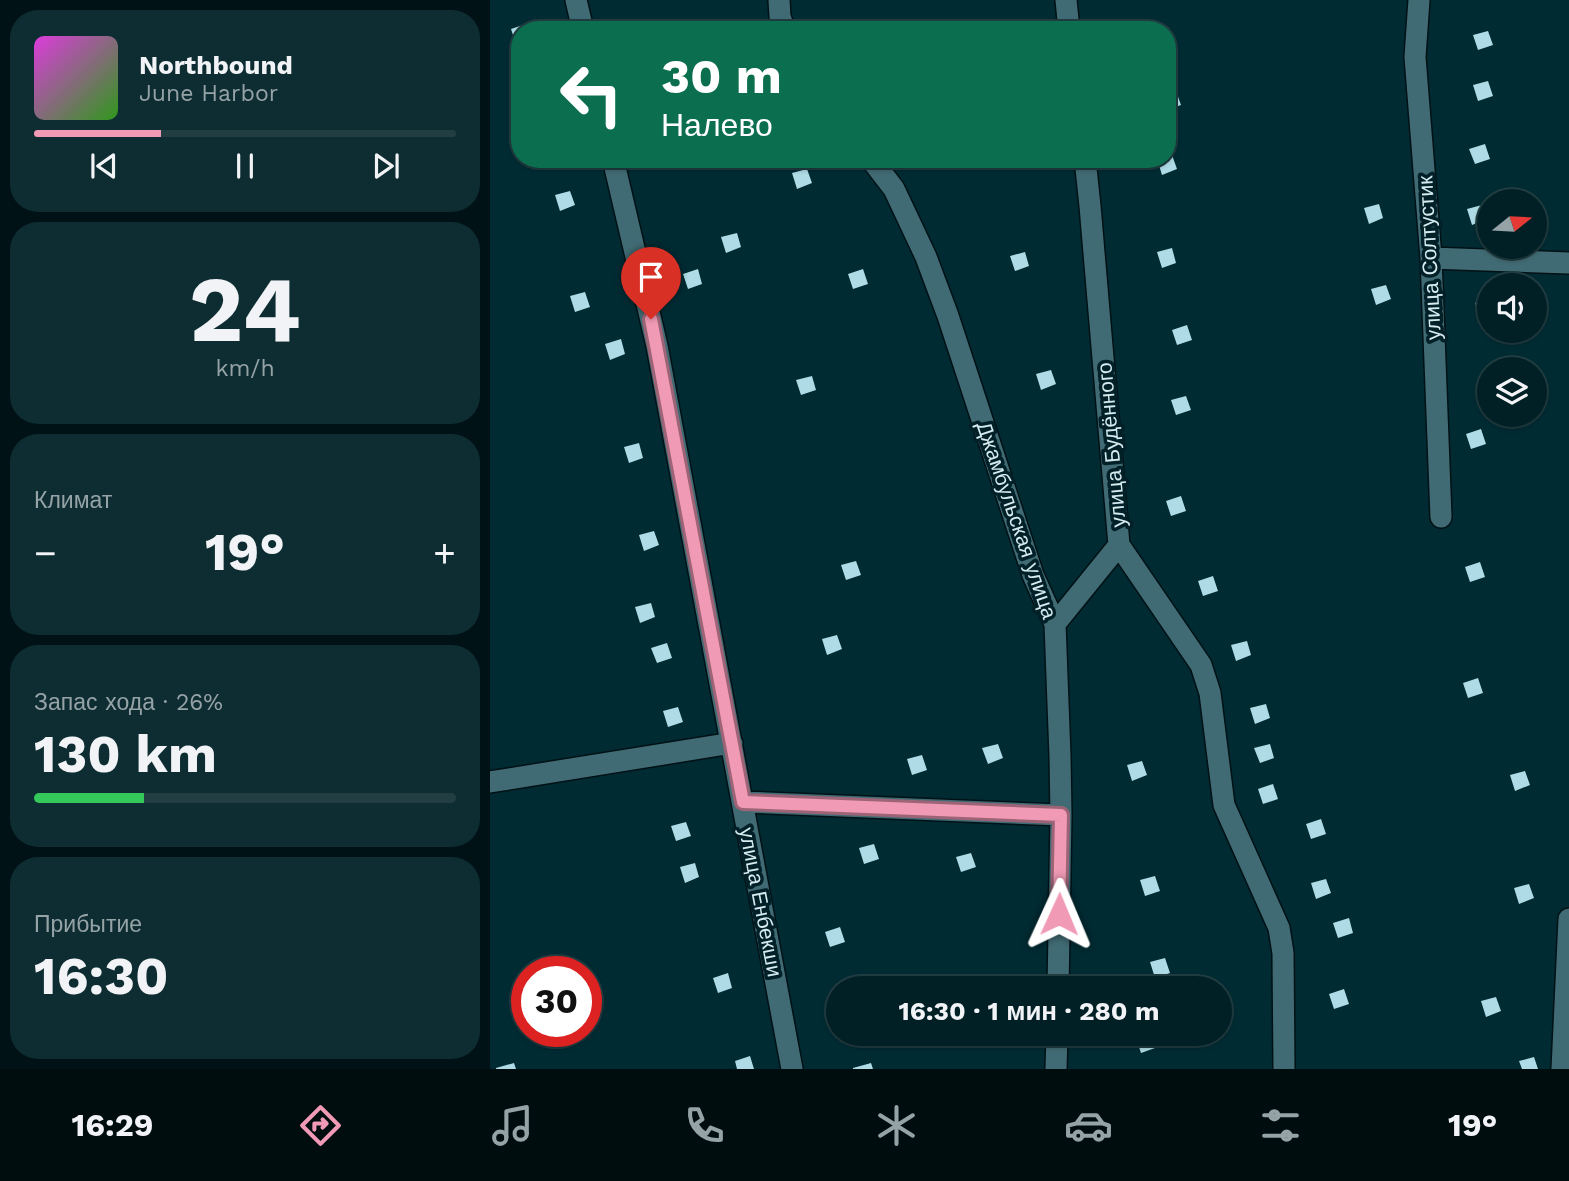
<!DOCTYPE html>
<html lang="ru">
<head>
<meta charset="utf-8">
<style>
	:root { --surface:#002026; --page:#0e2d32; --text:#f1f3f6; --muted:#95a3a7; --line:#223e43; --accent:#f09ab5 }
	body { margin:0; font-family:"Work Sans",sans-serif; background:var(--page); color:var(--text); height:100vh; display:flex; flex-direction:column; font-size:26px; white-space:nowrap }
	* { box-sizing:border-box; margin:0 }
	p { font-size:23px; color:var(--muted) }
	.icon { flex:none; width:38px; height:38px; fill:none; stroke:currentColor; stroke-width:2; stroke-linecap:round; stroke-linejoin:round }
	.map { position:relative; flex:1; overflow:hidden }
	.side { display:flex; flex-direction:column; gap:10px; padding:10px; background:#001215; width:490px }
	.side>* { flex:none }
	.banner { position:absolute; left:21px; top:21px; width:665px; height:147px; border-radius:28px; box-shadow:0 2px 5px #0004,0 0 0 2px var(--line); background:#0b6e4f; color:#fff; overflow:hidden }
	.needle { width:46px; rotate:72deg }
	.fabs { position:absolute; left:987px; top:189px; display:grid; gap:14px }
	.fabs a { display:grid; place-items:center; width:70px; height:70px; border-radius:50%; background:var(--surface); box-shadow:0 2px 5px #0004,0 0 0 2px var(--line); font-size:35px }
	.speed { position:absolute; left:21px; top:956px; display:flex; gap:14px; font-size:35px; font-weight:700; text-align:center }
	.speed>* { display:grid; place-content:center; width:91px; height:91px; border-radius:50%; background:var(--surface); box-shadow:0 2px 5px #0004,0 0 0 2px var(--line); line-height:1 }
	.speed .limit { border:10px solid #d22; background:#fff; color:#111 }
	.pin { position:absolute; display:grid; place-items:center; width:60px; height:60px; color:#fff; margin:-72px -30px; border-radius:50% 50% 50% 0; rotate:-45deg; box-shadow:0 0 7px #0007 }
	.pin .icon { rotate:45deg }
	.me { position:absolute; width:77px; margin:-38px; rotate:1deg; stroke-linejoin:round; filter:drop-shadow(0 0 5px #0008) }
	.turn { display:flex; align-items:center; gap:24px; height:147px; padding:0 35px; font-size:32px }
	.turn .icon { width:91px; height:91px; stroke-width:2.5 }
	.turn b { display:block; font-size:49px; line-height:60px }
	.big { font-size:52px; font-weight:700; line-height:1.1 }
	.side .tile { flex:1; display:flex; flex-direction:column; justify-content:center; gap:10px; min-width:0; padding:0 24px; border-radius:28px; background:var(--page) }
	.side .dial { align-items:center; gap:0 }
	.dial b { font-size:91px; line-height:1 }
	.song { display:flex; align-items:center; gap:21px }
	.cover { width:84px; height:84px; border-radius:10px; background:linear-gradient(135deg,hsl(300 70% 55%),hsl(110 70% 35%)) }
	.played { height:7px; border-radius:4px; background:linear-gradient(90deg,var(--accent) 30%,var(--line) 30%) }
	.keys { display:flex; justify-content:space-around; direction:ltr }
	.heat { display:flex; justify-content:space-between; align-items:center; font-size:38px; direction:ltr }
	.charge { height:10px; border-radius:5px; background:linear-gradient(90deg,#34c759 26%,var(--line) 0) }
	.trip { position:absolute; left:336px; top:976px; width:406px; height:70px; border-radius:35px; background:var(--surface); box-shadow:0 2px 5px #0004,0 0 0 2px var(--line); font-weight:700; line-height:70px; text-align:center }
	.menu { display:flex; height:112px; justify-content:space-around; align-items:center; background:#000d0f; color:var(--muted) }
	.menu .icon { width:49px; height:49px }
	.menu .on { color:var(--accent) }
	.menu b { font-size:32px; color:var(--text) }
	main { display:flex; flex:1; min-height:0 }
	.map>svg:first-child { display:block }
	.building { fill:#aedbe5 }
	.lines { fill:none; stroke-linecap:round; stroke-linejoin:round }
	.minor-casing { stroke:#001216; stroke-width:24 }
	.minor { stroke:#416b74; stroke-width:21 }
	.route-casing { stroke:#9c6476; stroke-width:18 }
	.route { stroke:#f09ab5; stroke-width:12 }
	.labels { text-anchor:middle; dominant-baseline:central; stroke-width:7; stroke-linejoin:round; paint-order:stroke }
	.street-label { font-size:21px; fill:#d5ebf0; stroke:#012027 }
</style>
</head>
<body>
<main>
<section class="side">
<div class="tile">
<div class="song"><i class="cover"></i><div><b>Northbound</b><p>June Harbor</p></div></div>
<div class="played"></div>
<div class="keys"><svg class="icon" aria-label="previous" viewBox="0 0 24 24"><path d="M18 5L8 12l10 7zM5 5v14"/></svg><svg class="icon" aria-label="pause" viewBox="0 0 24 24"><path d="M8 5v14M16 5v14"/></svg><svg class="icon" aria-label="next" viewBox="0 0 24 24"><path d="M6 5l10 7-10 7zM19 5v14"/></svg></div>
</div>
<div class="tile dial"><b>24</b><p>km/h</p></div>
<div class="tile"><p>Климат</p>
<div class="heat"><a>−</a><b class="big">19°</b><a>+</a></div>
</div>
<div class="tile"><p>Запас хода · 26%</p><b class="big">130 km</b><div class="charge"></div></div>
<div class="tile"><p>Прибытие</p><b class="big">16:30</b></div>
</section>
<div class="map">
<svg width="1079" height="1069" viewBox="0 0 1079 1069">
	<rect width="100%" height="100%" fill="#002b33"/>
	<path class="building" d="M36 24 38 30H30V43L26 44 21 29Z
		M998 31 1003 45 988 50 983 35Z
		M998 81 1003 96 988 101 983 85Z
		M686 91 691 105 677 110V93Z
		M995 144 1000 159 985 164 979 149Z
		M682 155 687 169 672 175 667 159H677V156Z
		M212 159H229V160L214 165Z
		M317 169 322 183 307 189 302 173Z
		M80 191 85 205 70 211 65 195Z
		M889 204 893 218 879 224 874 208Z
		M992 205 997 219 982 225 977 209Z
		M247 233 251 247 236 253 231 237Z
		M682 248 686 263 672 268 667 252Z
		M535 252 539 266 525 271 520 256Z
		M208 269 212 284 198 289 193 274Z
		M373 269 378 284 363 289 358 274Z
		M896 285 901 299 886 305 881 289Z
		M95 292 100 307 85 312 80 296Z
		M999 299V315L990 318 985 303Z
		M697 325 702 340 687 345 682 330Z
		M131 339 135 354 120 360 115 344Z
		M561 370 566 384 551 390 546 374Z
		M322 376 326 390 311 395 306 380Z
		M696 396 701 410 686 415 681 400Z
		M991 429 996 444 981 449 976 434Z
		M149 443 153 458 139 463 134 447Z
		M691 496 696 511 681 516 676 501Z
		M164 531 169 545 154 551 149 535Z
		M366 561 371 575 356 580 351 565Z
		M990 562 995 577 980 582 975 567Z
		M723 576 728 591 713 596 708 581Z
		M161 603 165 617 150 623 145 607Z
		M347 635 352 649 337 655 332 639Z
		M757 641 761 655 746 661 741 645Z
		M177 643 182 658 167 663 161 648Z
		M988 678 993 693 978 698 973 683Z
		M776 704 780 718 765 724 760 708Z
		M188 707 193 722 178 727 173 711Z
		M508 744 513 758 498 764 492 748Z
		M780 744 784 758 770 763 764 748Z
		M432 755 437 770 422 775 417 759Z
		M652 761 657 775 642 781 637 765Z
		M1035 771 1040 785 1025 791 1020 775Z
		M783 784 788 799 773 804 768 789Z
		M831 819 836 834 821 839 816 824Z
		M196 822 201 836 186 841 181 826Z
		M384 844 389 859 374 864 369 848Z
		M481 853 486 867 471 872 466 857Z
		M205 863 209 877 195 883 190 867Z
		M665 876 670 891 655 896 650 880Z
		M836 879 841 893 826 899 821 883Z
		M1039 884 1044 898 1029 904 1024 888Z
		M859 918 863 933 848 938 843 923Z
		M350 927 355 942 340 947 335 932Z
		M675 958 680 973 665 978 660 962Z
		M238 973 242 988 228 993 223 978Z
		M854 989 859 1004 844 1009 839 994Z
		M1006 997 1011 1011 996 1017 991 1001Z
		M348 1013V1030L344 1031 339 1016Z
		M658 1034H661L665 1048 651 1053 646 1038Z
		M260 1056 264 1069H247L245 1061Z
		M1044 1057 1048 1069H1032L1029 1061Z
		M24 1063 26 1069H6V1068Z
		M381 1063 383 1069H363V1068Z"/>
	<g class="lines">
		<defs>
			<path id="minor" d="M86 0 93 30
				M289 0 290 17 295 30
				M576 0 579 30
				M929 0 925 57 941 258 951 517
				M123 159 167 346 302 1069
				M381 159 404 189 436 257 458 316 543 575 565 624 570 756 571 815 568 989
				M595 159 600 206 629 545 711 665 720 693 734 805 789 928 793 953 794 1069
				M941 258 1079 263
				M565 624 629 545
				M0 782 242 743
				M253 802 571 815
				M566 1069 567 1034
				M1072 1069 1079 919"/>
		</defs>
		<use href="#minor" class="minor-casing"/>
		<use href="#minor" class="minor"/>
	</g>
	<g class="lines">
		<defs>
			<path id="route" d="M161 319 253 802 571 815 569 914"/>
		</defs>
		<use href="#route" class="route-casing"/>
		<use href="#route" class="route"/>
	</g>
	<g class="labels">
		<g class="street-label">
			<text transform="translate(939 258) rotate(-93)">улица Солтустик</text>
			<text transform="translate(621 445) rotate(-95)">улица Будённого</text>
			<text transform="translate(527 520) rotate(71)">Джамбульская улица</text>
			<text transform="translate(271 902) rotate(79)">улица Енбекши</text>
		</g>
	</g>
</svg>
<div class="fabs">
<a><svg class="needle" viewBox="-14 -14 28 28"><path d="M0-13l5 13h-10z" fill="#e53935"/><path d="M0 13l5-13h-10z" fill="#95a3a7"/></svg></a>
<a><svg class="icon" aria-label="sound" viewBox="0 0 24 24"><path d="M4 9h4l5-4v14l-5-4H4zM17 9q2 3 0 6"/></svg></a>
<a><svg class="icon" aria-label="layers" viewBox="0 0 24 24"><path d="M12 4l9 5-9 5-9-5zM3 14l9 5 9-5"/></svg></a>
</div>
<div class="speed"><div class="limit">30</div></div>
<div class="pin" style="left:161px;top:319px;background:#d93025"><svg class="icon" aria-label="arrive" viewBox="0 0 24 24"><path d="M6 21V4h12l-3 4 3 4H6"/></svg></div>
<svg class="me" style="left:569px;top:914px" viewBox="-20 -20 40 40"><path d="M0-17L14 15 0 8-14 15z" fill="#f09ab5" stroke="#fff" stroke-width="4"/></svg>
<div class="trip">16:30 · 1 мин · 280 m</div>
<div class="banner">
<div class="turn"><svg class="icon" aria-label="left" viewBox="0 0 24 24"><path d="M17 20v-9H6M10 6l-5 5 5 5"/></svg><div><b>30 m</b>Налево</div></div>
</div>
</div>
</main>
<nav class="menu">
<b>16:29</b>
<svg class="icon on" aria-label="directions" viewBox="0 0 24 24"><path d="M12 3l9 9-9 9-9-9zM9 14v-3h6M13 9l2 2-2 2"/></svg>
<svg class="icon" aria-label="music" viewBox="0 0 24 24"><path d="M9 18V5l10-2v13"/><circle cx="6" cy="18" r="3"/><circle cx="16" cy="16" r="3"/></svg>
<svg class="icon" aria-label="phone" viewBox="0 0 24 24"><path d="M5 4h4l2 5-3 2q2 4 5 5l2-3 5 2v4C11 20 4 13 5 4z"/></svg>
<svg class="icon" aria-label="climate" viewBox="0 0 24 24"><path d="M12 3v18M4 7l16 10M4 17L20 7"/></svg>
<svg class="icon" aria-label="car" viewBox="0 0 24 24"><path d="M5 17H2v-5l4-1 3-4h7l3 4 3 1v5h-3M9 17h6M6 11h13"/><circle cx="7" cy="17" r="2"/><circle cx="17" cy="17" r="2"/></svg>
<svg class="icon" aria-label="filters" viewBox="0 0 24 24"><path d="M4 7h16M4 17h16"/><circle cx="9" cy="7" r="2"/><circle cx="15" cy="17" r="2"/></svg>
<b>19°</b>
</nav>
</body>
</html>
